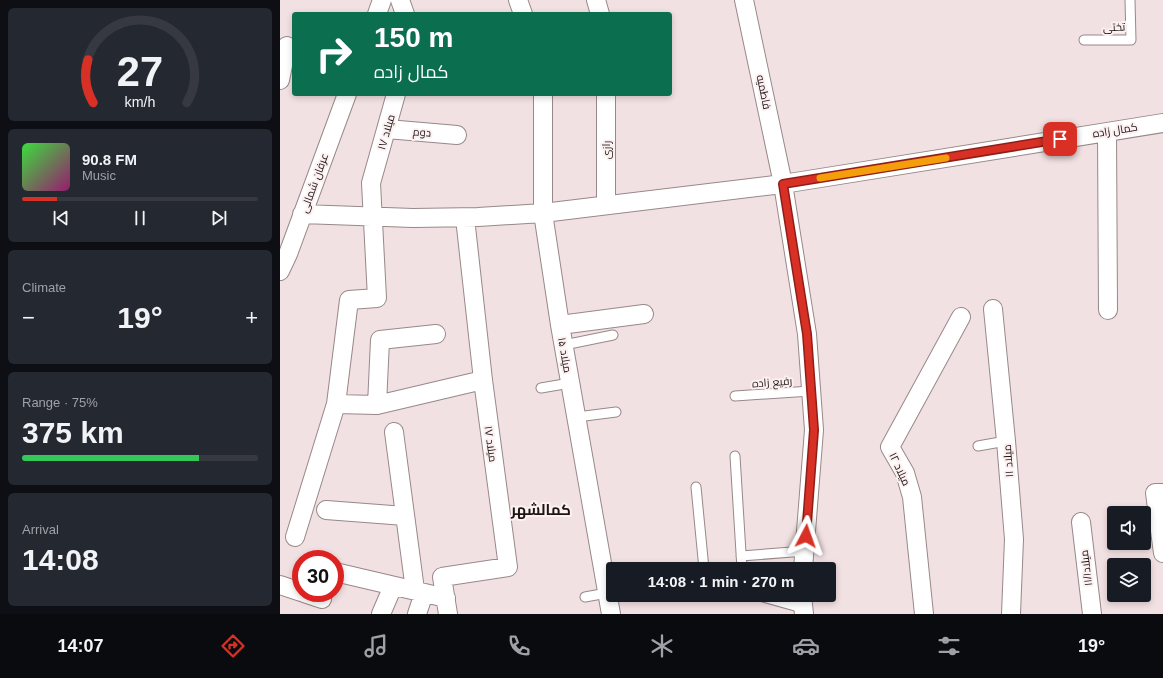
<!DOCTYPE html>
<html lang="en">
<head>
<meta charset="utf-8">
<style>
	:root { --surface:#171b24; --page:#242831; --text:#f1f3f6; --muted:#9ea1a6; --line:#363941; --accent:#d93025 }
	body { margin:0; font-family:Helvetica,Cairo,sans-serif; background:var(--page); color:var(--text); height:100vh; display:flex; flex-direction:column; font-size:15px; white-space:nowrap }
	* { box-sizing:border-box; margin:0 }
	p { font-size:13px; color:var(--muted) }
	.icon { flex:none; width:22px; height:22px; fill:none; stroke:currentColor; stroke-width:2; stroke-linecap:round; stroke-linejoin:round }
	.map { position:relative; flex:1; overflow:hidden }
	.sheet { display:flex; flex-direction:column; gap:8px; padding:8px; background:#0d0f14; width:280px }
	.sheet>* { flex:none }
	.banner { position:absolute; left:12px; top:12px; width:380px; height:84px; border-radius:4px; box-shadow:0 2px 6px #0003; background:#0b6e4f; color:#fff; overflow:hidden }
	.fabs { position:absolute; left:827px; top:506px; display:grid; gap:8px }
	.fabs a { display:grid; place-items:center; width:44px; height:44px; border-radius:4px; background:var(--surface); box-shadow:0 2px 6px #0003; font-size:20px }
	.speed { position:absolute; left:12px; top:550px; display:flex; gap:8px; font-size:20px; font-weight:700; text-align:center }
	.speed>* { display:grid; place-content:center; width:52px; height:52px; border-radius:50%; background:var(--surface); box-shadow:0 2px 6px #0003; line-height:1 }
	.speed .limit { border:6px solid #d22; background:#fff; color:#111 }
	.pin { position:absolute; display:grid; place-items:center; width:34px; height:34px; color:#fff; margin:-17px; border-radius:8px; box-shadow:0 2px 6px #0006 }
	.me { position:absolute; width:44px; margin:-22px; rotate:4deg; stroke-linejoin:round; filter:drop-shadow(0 0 3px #0008) }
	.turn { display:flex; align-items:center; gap:14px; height:84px; padding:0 16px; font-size:18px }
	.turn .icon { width:52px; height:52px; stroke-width:2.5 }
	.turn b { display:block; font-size:28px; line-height:34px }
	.big { font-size:30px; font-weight:700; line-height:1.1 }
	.sheet .tile { flex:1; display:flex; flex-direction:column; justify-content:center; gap:6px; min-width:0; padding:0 14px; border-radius:6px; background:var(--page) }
	.sheet .dial { align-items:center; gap:0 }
	.dial svg { height:104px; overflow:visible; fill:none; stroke:var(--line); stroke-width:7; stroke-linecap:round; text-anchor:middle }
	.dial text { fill:var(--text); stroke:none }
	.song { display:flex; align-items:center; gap:12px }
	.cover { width:48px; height:48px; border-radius:6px; background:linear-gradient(135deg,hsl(120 70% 55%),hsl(320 70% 35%)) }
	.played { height:4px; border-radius:2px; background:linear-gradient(90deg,var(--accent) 15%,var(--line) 15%) }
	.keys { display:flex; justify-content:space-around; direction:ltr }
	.heat { display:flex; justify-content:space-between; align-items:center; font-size:22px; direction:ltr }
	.charge { height:6px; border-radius:3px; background:linear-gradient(90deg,#34c759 75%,var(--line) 0) }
	.trip { position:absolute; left:326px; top:562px; width:230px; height:40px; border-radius:4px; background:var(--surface); box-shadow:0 2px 6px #0003; font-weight:700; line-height:40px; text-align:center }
	.dock { display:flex; height:64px; justify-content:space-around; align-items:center; background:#090b0e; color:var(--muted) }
	.dock .icon { width:28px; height:28px }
	.dock .selected { color:var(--accent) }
	.dock b { font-size:18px; color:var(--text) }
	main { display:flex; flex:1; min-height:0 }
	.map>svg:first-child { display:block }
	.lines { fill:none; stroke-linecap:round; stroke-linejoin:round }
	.service-casing { stroke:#988889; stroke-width:11 }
	.minor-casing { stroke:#988889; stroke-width:20 }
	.service { stroke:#fff; stroke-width:9 }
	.minor { stroke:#fff; stroke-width:18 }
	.route-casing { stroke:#8d1f18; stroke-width:10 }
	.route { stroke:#d93025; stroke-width:7 }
	.slow { stroke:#f59e0b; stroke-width:7 }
	.labels { text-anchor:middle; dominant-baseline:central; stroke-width:4; stroke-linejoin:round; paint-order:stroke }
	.street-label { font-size:11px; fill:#1a1415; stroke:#fdf0f0 }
	.district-label { font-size:15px; font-weight:bold; fill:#1a1415; stroke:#fdf0f0 }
</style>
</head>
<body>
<main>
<section class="sheet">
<div class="tile dial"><svg viewBox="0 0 100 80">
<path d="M14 69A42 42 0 1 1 86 69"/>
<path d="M14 69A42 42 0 0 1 10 36" stroke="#d93025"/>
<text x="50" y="56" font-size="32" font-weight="700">27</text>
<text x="50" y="72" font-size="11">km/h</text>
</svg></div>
<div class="tile">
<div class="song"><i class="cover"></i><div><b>90.8 FM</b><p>Music</p></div></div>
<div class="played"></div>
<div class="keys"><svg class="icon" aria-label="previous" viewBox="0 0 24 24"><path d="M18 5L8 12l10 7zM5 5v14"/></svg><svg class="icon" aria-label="pause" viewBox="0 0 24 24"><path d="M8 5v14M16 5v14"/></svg><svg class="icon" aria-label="next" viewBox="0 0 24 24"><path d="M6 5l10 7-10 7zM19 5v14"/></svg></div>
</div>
<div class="tile"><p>Climate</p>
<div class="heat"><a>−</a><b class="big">19°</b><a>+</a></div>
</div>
<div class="tile"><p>Range · 75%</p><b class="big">375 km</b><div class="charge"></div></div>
<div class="tile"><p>Arrival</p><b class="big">14:08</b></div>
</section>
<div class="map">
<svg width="883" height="614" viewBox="0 0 883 614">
	<rect width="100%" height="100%" fill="#f2e1e2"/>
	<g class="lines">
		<defs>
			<path id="service" d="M804 40H851L850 0
				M284 345 333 335
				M261 388 290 383
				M455 396 531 391
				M297 417 336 412
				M698 446 726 441
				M455 456 462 569
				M416 487 424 569
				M461 556 525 551
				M476 595 522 608
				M305 597 327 593"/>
			<path id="minor" d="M120 0 125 14
				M238 0 243 14
				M316 0 320 14
				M464 0 503 184 527 334 534 430 523 569
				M97 14 102 0
				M0 80 7 46
				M263 94V213L280 325 331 614
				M326 94V205
				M107 129 177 135
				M827 132 828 310
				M22 214 133 218 198 217 263 213 503 184 883 123
				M0 271 8 254 67 94
				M713 309 726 441 734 539 731 614
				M280 325 364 314
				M56 404 97 405 203 380
				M97 405 100 340 156 334
				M114 432 135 590
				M883 493H875L883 553
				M46 510 125 516
				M801 522 812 614
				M15 537 56 404 69 300 97 298 91 183 116 94
				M55 572 166 598
				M0 585 21 592
				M24 593 42 599
				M522 595 524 614
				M101 614 113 586
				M137 614 144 593
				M168 614 162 577 228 567 203 380 185 218
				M644 614 632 497 625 473 610 447 681 317"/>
		</defs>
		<use href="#service" class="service-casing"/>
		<use href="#minor" class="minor-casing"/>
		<use href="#service" class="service"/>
		<use href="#minor" class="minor"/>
	</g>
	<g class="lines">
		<defs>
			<path id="route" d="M526 536 534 430 527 334 503 184 780 139"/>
		</defs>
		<use href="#route" class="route-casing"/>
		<use href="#route" class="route"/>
		<path class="slow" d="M540 178 666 158"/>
	</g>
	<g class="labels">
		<g class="street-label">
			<text transform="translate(834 27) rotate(-3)">تختی</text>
			<text transform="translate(484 92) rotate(78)">فاطمیه</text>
			<text transform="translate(835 130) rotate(-9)">کمال زاده</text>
			<text transform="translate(106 132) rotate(-74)">میلاد ۱۷</text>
			<text transform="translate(142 132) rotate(5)">دوم</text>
			<text transform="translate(326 150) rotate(-90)">رازی</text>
			<text transform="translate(34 183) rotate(-70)">عرفان شمالی</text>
			<text transform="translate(285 355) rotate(80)">میلاد ۱۵</text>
			<text transform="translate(492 382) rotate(-4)">رفیع زاده</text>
			<text transform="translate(211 444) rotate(82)">میلاد ۱۷</text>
			<text transform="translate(728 461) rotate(-94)">میلاد ۱۱</text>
			<text transform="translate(620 469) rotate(65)">میلاد ۱۲</text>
			<text transform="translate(806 568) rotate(-97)">میلاد۱۱/۱</text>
		</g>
		<g class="district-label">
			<text x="261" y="509">کمالشهر</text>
		</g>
	</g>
</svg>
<div class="fabs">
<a><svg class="icon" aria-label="sound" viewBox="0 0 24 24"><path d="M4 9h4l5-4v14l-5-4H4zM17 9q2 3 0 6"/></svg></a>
<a><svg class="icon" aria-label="layers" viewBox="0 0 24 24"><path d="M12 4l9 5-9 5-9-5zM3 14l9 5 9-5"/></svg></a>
</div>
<div class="speed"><div class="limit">30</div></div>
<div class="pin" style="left:780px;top:139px;background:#d93025"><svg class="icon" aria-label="arrive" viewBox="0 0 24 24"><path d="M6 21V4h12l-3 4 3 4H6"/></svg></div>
<svg class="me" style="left:526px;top:536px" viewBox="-20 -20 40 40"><path d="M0-17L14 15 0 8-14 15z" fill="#d93025" stroke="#fff" stroke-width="4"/></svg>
<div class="trip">14:08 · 1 min · 270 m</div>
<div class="banner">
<div class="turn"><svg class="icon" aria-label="right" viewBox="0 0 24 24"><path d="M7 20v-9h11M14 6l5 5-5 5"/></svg><div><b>150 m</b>کمال زاده</div></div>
</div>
</div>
</main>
<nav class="dock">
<b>14:07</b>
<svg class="icon selected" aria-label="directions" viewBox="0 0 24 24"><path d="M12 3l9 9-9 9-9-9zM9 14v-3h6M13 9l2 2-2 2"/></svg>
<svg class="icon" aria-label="music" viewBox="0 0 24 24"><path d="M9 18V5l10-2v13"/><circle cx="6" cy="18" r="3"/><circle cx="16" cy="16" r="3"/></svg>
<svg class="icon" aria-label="phone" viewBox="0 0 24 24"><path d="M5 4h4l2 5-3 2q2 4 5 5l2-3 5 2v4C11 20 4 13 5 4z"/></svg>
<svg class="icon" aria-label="climate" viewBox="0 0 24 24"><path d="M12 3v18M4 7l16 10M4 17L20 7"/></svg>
<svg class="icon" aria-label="car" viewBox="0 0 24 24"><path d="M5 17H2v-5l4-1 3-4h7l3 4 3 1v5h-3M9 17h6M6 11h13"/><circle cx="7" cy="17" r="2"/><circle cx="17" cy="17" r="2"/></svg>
<svg class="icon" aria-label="filters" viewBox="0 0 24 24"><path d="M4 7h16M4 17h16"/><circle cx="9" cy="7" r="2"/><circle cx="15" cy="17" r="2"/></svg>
<b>19°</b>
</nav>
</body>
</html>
